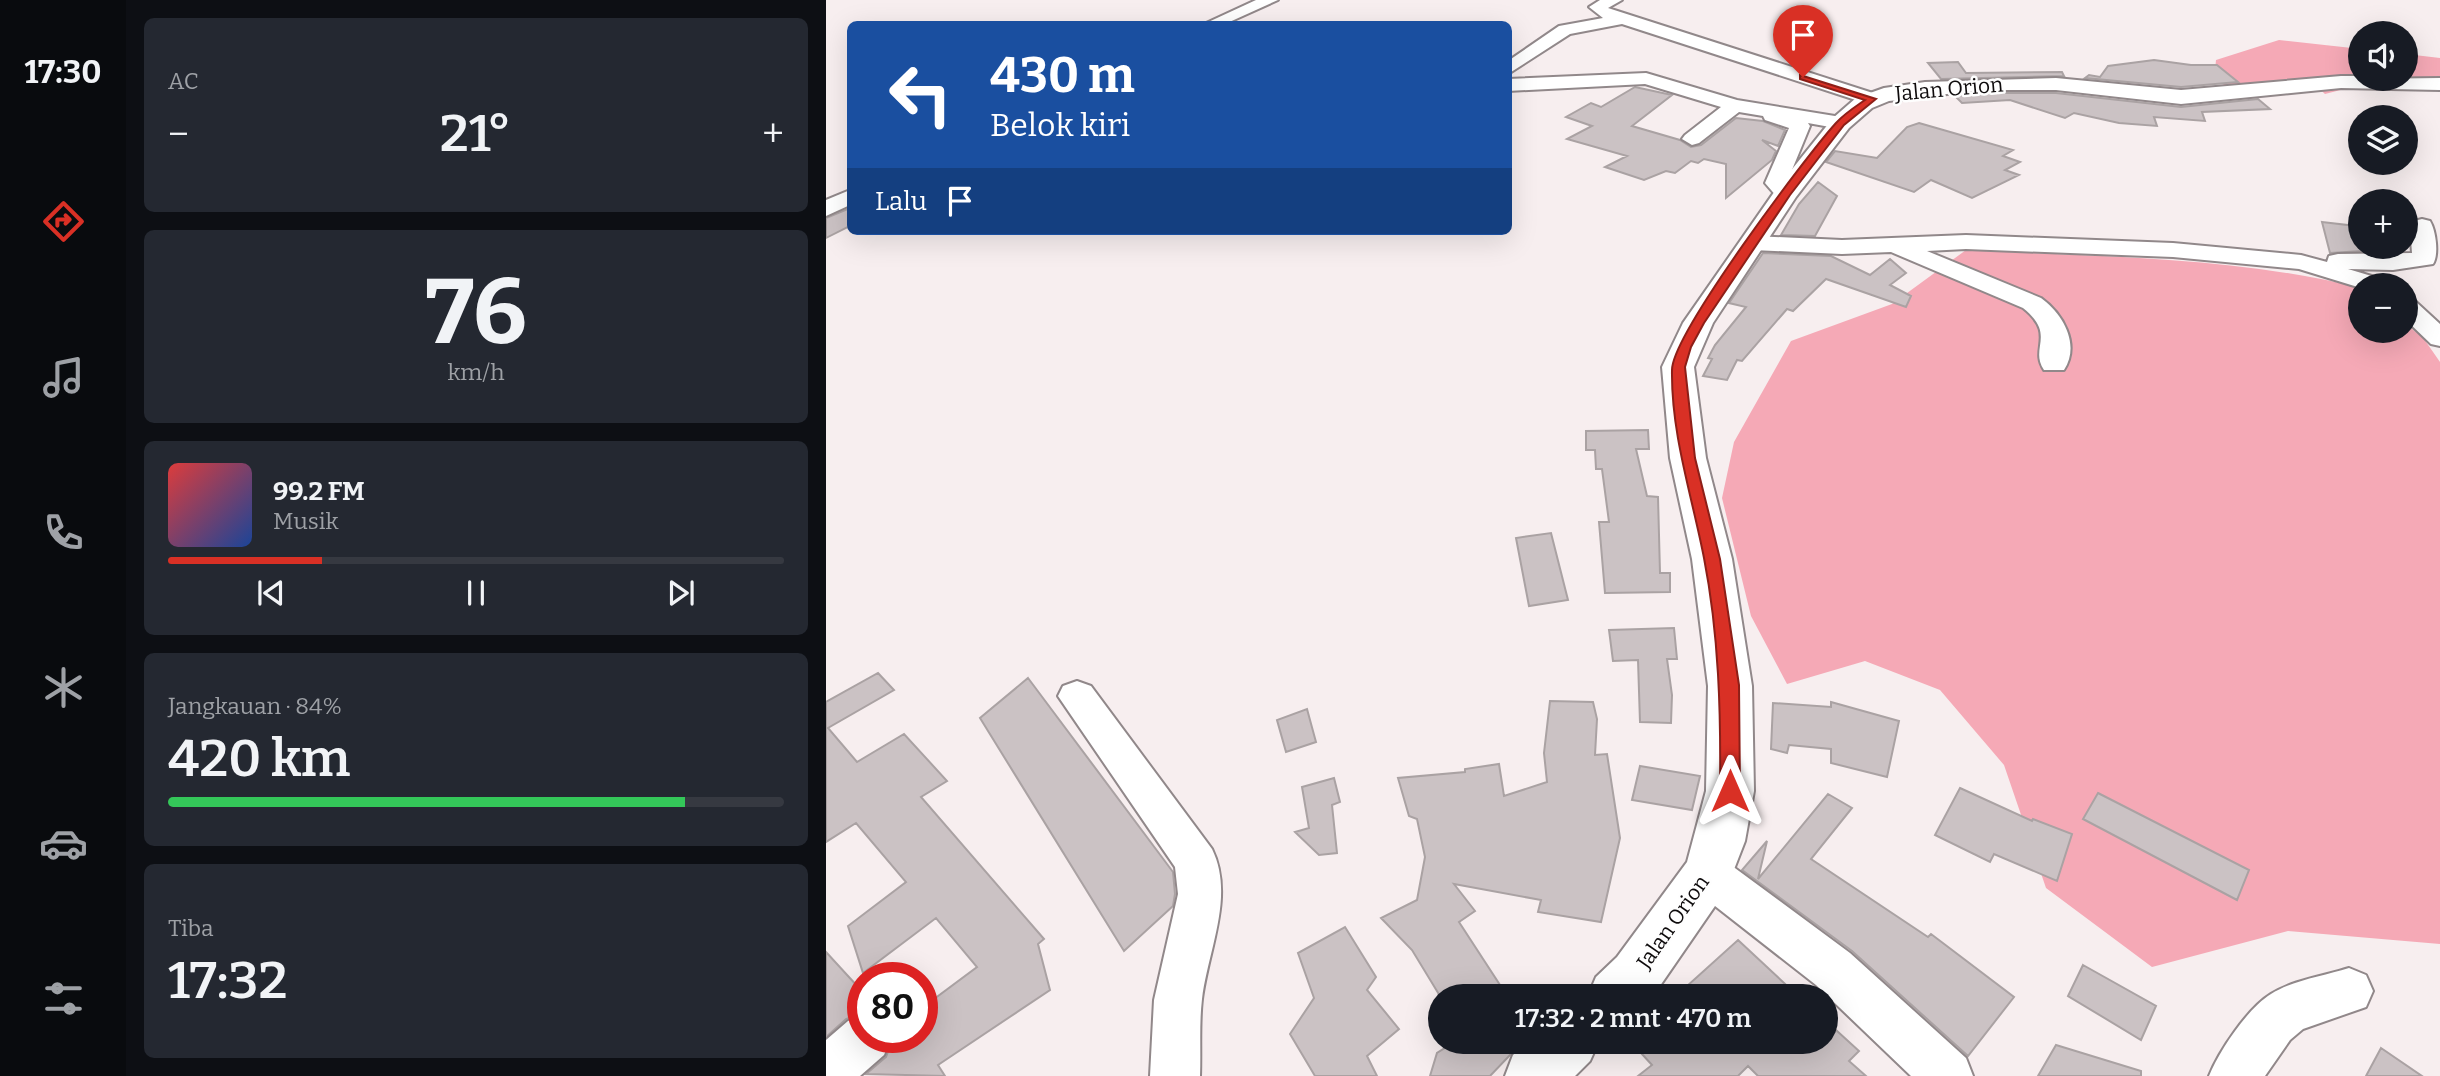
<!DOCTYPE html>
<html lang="id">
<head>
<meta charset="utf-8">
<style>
	:root { --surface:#171b24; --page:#242831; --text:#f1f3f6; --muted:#9ea1a6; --line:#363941; --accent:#d93025 }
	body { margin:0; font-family:Bitter,serif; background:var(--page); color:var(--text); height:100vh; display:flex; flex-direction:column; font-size:26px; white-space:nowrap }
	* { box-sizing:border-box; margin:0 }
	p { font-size:23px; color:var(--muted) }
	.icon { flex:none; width:38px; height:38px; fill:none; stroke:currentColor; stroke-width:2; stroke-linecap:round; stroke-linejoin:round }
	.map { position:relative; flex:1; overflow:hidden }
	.side { display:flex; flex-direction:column; gap:18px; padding:18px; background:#0d0f14; width:700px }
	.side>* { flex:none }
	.top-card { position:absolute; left:21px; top:21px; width:665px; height:214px; border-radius:10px; box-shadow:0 7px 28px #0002; background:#1a4fa0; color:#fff; overflow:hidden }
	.fabs { position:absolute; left:1522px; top:21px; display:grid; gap:14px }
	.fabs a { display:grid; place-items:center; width:70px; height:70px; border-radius:50%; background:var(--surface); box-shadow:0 7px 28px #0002; font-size:35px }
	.speed { position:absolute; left:21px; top:962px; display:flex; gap:14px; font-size:35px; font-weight:700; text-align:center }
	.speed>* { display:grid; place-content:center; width:91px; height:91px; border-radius:50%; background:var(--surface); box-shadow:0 7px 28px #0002; line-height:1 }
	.speed .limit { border:10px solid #d22; background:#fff; color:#111 }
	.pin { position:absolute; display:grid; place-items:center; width:60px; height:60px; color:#fff; margin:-72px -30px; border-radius:50% 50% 50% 0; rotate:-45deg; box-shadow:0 0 7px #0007 }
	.pin .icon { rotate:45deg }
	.me { position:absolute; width:77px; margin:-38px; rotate:0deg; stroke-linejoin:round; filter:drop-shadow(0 0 5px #0008) }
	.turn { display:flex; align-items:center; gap:24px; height:147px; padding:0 28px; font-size:32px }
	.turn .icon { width:91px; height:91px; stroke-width:2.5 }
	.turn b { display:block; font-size:49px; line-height:60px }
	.then { display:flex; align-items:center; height:66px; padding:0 28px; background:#0003; gap:14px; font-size:26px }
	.big { font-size:52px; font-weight:600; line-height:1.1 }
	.side .tile { flex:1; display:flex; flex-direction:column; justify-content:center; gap:10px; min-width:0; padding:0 24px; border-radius:10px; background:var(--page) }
	.side .dial { align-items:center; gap:0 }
	.dial b { font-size:91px; line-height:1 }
	.song { display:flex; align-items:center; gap:21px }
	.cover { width:84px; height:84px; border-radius:10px; background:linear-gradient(135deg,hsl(0 70% 55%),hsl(220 70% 35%)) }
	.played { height:7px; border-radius:4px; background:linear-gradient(90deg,var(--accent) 25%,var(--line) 25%) }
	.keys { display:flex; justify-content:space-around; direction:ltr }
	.heat { display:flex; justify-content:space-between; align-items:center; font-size:38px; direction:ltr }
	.charge { height:10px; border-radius:5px; background:linear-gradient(90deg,#34c759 84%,var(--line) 0) }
	.trip { position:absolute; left:602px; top:984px; width:410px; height:70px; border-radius:35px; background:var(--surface); box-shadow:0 7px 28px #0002; font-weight:600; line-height:70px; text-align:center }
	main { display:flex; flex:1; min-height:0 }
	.tabs { display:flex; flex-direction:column; width:126px; justify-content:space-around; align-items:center; background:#090b0e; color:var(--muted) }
	.tabs .icon { width:49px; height:49px }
	.tabs .current { color:var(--accent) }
	.tabs b { font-size:32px; color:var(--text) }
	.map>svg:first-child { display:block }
	.forest { fill:#f5a9b6 }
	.building { fill:#cbc2c4; stroke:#aaa2a3; stroke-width:2 }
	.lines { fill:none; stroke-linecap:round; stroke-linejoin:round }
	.minor-casing { stroke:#91888a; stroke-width:4 }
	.highway-casing { stroke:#91888a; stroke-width:4 }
	.minor { fill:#fff; fill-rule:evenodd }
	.highway { fill:#fff; fill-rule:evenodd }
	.route { fill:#d93025; stroke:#8d1f18; stroke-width:2 }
	.labels { text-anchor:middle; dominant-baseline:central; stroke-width:5; stroke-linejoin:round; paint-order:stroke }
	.street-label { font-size:21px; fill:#0e0b0c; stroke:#fefefe }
</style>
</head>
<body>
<main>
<nav class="tabs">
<b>17:30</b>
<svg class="icon current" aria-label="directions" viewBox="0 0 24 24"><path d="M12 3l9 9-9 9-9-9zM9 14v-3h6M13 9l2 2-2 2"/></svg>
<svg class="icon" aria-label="music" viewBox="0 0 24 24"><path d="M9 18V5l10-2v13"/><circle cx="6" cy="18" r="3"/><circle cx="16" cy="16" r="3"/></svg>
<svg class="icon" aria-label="phone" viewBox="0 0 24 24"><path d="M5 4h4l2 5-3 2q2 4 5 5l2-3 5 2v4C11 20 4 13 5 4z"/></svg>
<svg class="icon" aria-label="climate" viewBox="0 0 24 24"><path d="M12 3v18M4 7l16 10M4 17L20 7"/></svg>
<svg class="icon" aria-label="car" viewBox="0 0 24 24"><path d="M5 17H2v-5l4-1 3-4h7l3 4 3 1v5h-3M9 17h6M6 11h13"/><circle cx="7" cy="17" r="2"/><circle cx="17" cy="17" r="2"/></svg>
<svg class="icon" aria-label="filters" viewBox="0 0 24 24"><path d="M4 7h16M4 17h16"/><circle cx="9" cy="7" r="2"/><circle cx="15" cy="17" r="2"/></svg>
</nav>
<section class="side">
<div class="tile"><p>AC</p>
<div class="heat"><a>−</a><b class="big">21°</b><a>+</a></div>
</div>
<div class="tile dial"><b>76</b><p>km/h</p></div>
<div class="tile">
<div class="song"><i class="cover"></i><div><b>99.2 FM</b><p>Musik</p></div></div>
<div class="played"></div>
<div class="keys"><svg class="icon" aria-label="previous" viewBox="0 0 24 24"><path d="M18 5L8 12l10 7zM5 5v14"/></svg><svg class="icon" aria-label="pause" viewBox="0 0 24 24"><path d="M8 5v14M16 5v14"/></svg><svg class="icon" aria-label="next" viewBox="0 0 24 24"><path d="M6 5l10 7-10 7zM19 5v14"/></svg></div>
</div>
<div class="tile"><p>Jangkauan · 84%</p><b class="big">420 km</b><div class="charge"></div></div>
<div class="tile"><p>Tiba</p><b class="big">17:32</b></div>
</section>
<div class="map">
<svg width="1614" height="1076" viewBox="0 0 1614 1076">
	<rect width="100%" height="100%" fill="#f7eeef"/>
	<path class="forest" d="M1453 40 1535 49V79H1580V54L1614 58V83L1538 84 1499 94 1486 82 1409 90 1388 80 1390 60Z
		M1140 250C1271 257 1407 256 1535 288V331H1580V324L1598 339 1614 362V944L1462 931 1326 967 1220 888 1178 765 1114 690 1039 661 961 684 925 616 896 498 908 442 965 341 1066 304Z"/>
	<path class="building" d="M1328 60 1365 65H1391L1412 82 1355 87 1259 78 1263 75 1274 77 1282 66Z
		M1132 62 1140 73 1236 72 1238 76 1115 79 1102 63Z
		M809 87 846 95 806 126 854 140 865 147 875 145 910 118 937 121 959 130 952 146 936 140 950 151 946 160 900 198V164L878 159 872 163 865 161 849 173 840 171 818 180 779 167 801 156 741 139 766 126 740 117 765 103 775 107Z
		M1154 93H1230L1355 107 1432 99 1444 109 1376 112 1379 121 1328 117 1331 126 1293 123 1248 113 1239 118 1184 100 1136 103 1129 96Z
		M1093 123 1187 150 1177 156 1194 162 1179 170 1193 175 1146 198 1105 180 1088 192 1000 162 1009 151 1051 158 1081 127Z
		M992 182 1011 196 989 236 955 235 973 204Z
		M24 208V226L0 238V218Z
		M1496 222 1530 226 1537 251 1504 253Z
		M937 253 1005 256 1044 275 1064 259 1080 273 1064 285 1085 296 1080 307 1000 279 967 311 961 309 916 361 911 360 901 380 877 376 886 359 882 358 889 345 920 307 903 303Z
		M822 430 823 449H810L821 496 832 497 834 573H844V592L779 593 773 522H783L776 469H770L769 450H760V431Z
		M725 533 742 600 703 606 690 538Z
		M848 628 851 659H841L846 695 845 723 814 722 812 660 787 661 783 630Z
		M52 673 68 690 2 728 31 762 78 734 121 781 95 797 218 939 212 944 224 990 112 1065 119 1076 40 1074 60 1057 67 1038H96V1008L151 967 110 918 37 973 22 926 80 882 30 823 0 842V702Z
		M202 678 347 872 349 894 347 906 298 951 154 718Z
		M724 701 767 702 771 719 769 755 781 754 794 838 775 922 712 912 715 900 628 884 649 911 633 922 674 985 657 996H614L586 950 555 918 591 900 599 857 591 819 583 816 572 778 639 772V769L673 764 678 796 721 782 718 753Z
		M1005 702 1073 721 1061 777 1005 763V749L963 745 961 753 945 749 947 703 1005 707Z
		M481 709 490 742 460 752 451 720Z
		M814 766 874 776 866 810 806 800Z
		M508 778 514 802 506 805 511 853 493 855 469 832 483 828 476 787Z
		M1134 788 1206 821 1207 819 1246 834 1231 881 1168 854 1164 862 1109 835Z
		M1272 793 1423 870 1411 900 1257 819Z
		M1002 794 1026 808 985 859 1102 937 1105 934 1188 997 1142 1056 1026 951 916 870 941 841 932 879Z
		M519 927 550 977 541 990 573 1029 541 1056 551 1076H489L464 1034 488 998 472 953Z
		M912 940 972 996H850Z
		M0 952 33 988 35 1013 20 1019 0 1037Z
		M1257 965 1330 1006 1315 1040 1242 996Z
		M999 1020 1033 1051 1023 1061 1040 1076H932L922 1066 912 1076H812L826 1065 804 1041H999Z
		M630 1041H675L686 1053 664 1076H604L611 1053Z
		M1230 1045 1315 1071V1076H1212Z
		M1555 1048 1596 1076H1540Z"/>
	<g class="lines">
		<defs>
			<path id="minor" d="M430 0H452L399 24H378Z
				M774 0H796L782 8 1053 95 1055 99 1053 103H1039L796 24 744 34 682 74V61L733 26 777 18 763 7Z
				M820 73 911 100 1015 117 1025 123 1015 129 982 123 984 126 961 182 971 193 960 200 952 198 939 183 963 128 939 120 937 116 913 112 873 143 866 145 856 139 859 135 895 107 819 84 682 91V79Z
				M24 190V205L0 216V200Z
				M1596 219 1604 221C1610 231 1613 255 1607 264L1567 270 1522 269 1559 280 1563 285H1535V288L1473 269 1347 257 1140 249 1101 251 1215 298C1236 313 1255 344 1238 370H1218C1203 348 1231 335 1197 308L1065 252 1016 254 927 250 919 248 915 243 919 238 927 236 1016 240 1140 235 1347 243 1475 255 1501 262 1503 256 1512 254 1586 253 1584 226 1588 221Z
				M1580 298 1589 301 1614 324V346L1605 344 1580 320Z
				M251 681 265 686 386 849C409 896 382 950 376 999 373 1024 375 1051 374 1076H324L328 1000 352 894 349 867 232 696 237 686Z
				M882 855 898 860 1024 953 1140 1058 1147 1076H1085L990 985 866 888 860 874 866 860Z
				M1523 968 1540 975 1547 991 1540 1007 1477 1029 1464 1040 1439 1076H1383C1393 1051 1422 1008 1445 994 1467 980 1498 976 1523 968Z
				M37 1015V1038H65L58 1055 34 1076H0V1040L22 1021Z"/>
			<path id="highway" d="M1515 76H1535V79L1614 78V90L1515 88 1355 104 1230 90H1154L1063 101 1046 108 1023 128 970 197 887 323 868 367 880 458 906 559 926 686 928 791 919 841 900 890 827 996H762L770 977 791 957 861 862 880 791 882 686 866 559 844 458 836 367 857 323 951 188 1007 118 1030 98 1058 88 1099 82 1230 78 1355 90Z
				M702 1041H773L764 1061 749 1076H679L687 1055Z"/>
		</defs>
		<use href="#minor" class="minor-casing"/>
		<use href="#highway" class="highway-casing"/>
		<use href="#minor" class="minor"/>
		<use href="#highway" class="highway"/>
	</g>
	<path class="route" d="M974 75 1050 99 1018 125 964 195 878 323 865 347 859 367 869 458 894 559 913 685 914 791 911 797H897L894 791C895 713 893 635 878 558 866 496 845 434 846 370 846 334 980 156 1010 123 1018 114 1029 107 1039 100L974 79Z"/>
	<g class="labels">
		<g class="street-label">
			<text transform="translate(1123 89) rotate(-5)">Jalan Orion</text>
			<text transform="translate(847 922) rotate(-55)">Jalan Orion</text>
		</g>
	</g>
</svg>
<div class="fabs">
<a><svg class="icon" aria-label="sound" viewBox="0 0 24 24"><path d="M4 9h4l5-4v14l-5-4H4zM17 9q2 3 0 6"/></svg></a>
<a><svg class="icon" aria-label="layers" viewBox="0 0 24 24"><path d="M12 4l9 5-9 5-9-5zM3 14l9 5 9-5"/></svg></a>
<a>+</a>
<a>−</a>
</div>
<div class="speed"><div class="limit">80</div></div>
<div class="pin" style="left:977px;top:77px;background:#d93025"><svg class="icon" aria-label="arrive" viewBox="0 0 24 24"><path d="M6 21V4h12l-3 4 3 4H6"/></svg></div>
<svg class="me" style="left:904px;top:791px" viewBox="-20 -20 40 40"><path d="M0-17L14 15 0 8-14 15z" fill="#d93025" stroke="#fff" stroke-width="4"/></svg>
<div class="trip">17:32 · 2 mnt · 470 m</div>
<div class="top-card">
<div class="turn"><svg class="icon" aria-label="left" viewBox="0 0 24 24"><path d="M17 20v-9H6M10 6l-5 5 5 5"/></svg><div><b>430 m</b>Belok kiri</div></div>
<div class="then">Lalu<svg class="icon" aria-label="arrive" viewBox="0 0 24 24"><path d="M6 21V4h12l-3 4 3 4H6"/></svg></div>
</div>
</div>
</main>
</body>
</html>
